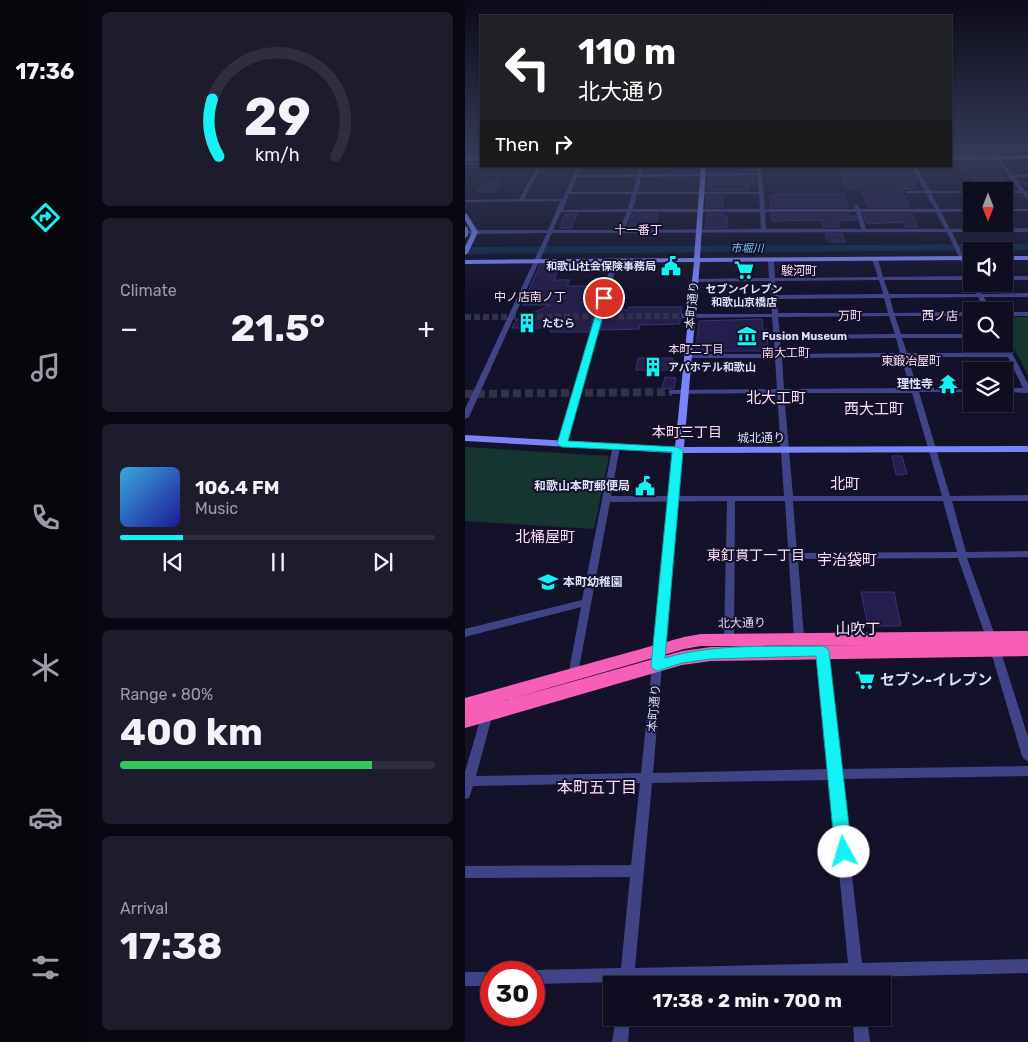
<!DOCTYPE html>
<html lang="en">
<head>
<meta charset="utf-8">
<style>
	:root { --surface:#0f0e20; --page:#1d1c2d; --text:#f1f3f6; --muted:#9b9ca5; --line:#2f2e3e; --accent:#14f3f3 }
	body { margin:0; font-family:Rubik,"Noto Sans JP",sans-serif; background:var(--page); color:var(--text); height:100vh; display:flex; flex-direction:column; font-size:19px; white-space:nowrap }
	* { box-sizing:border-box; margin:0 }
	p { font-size:16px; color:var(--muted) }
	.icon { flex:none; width:28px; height:28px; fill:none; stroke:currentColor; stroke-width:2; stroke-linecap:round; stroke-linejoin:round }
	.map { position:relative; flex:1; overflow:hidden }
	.side { display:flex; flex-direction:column; gap:12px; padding:12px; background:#080812; width:375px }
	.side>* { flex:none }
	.guide { position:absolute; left:15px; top:15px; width:472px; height:152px; border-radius:0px; box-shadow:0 1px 4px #0004,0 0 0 1px var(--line); background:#202124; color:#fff; overflow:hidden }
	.needle { width:32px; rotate:180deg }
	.tools { position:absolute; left:498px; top:182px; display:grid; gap:10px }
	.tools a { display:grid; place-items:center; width:50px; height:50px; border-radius:0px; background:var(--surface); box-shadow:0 1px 4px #0004,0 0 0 1px var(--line); font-size:25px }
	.speed { position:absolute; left:15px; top:961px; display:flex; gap:10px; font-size:25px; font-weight:700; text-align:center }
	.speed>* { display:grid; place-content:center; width:65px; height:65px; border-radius:50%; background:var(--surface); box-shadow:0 1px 4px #0004,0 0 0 1px var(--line); line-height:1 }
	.speed .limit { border:8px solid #d22; background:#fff; color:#111 }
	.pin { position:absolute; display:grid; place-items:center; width:42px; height:42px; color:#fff; margin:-21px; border:2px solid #fff; border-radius:50%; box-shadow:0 1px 5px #0007 }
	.me { position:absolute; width:55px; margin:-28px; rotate:354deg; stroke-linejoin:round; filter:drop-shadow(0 0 4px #0008) }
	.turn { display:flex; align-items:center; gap:18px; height:105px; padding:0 15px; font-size:22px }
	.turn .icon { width:65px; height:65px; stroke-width:2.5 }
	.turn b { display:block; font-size:35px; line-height:42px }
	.then { display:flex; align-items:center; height:48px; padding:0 15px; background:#0003; gap:10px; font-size:19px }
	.big { font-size:38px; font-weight:700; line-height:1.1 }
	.side .card { flex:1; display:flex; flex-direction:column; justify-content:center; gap:8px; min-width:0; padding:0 18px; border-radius:8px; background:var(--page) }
	.side .dial { align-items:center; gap:0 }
	.dial svg { height:130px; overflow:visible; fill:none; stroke:var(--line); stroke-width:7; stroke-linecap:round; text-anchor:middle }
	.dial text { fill:var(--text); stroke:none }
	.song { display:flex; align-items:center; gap:15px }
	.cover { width:60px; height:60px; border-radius:8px; background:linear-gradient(135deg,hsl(200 70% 55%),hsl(240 70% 35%)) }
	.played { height:5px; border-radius:2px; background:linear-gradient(90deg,var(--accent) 20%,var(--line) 20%) }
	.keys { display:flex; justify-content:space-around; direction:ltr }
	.heat { display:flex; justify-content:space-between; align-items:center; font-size:28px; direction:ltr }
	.charge { height:8px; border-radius:4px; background:linear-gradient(90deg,#34c759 80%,var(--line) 0) }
	.trip { position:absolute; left:138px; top:976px; width:288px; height:50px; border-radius:0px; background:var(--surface); box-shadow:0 1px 4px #0004,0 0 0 1px var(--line); font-weight:700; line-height:50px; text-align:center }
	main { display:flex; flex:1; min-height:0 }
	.dock { display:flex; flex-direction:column; width:90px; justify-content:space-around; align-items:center; background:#06060d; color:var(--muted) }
	.dock .icon { width:35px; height:35px }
	.dock .current { color:var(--accent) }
	.dock b { font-size:22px; color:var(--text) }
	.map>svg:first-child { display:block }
	.green { fill:#163430 }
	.water { fill:#102c4c }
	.building { fill:#241f4a; stroke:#393375 }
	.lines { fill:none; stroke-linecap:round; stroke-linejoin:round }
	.street-tunnel-far1 { stroke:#32314a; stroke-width:6; stroke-dasharray:6 3; stroke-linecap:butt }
	.street-tunnel { stroke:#32314a; stroke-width:8; stroke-dasharray:8 4; stroke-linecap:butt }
	.street { fill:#404487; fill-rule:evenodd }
	.secondary { fill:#7a83f8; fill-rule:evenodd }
	.primary { fill:#b56af7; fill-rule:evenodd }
	.highway { fill:#f75fb7; fill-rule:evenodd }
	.route { fill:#14f3f3; stroke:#0d9e9e }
	.labels { text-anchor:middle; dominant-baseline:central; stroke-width:4; stroke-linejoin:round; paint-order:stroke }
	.far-water-label { font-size:11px; font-style:italic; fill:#71c7f8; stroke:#14122a }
	.far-poi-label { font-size:11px; font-weight:bold; fill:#dedefd; stroke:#14122a; text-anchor:start }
	.far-neighbourhood-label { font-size:11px; fill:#fddff5; stroke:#14122a }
	.far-quarter-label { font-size:12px; fill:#fddff5; stroke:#14122a }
	.street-label { font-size:12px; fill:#dedefd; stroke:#14122a }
	.poi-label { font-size:12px; font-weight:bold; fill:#dedefd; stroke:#14122a; text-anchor:end }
	.neighbourhood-label { font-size:14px; fill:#fddff5; stroke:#14122a }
	.quarter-label { font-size:15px; fill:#fddff5; stroke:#14122a }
	.near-poi-label { font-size:15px; font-weight:bold; fill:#dedefd; stroke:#14122a; text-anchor:start }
	.near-neighbourhood-label { font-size:16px; fill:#fddff5; stroke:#14122a }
</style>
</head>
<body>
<main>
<nav class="dock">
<b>17:36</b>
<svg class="icon current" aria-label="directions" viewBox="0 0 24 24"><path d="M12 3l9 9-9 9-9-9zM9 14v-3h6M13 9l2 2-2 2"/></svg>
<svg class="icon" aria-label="music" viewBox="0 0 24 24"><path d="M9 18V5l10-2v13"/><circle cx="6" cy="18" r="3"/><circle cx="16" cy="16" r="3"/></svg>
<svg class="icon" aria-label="phone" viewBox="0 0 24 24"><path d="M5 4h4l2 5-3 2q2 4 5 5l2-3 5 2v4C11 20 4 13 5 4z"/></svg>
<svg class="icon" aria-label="climate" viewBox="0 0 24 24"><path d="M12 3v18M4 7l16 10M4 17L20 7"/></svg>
<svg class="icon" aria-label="car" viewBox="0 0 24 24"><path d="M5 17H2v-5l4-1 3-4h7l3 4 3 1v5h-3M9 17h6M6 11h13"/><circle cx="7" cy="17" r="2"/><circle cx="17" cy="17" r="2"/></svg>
<svg class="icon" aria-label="filters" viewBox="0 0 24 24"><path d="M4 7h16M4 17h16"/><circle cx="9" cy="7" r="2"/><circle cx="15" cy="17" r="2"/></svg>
</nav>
<section class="side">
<div class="card dial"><svg viewBox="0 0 100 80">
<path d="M14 69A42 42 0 1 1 86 69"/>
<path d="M14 69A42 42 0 0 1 10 34" stroke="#14f3f3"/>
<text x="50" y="56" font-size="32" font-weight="700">29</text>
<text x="50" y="72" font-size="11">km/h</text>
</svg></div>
<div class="card"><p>Climate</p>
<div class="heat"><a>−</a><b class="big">21.5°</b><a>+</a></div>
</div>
<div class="card">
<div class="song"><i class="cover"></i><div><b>106.4 FM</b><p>Music</p></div></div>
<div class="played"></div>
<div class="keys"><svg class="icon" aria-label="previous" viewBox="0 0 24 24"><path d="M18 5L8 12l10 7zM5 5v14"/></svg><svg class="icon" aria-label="pause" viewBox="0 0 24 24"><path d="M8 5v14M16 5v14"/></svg><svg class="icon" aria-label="next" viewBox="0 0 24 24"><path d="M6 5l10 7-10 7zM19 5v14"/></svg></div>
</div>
<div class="card"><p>Range · 80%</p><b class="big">400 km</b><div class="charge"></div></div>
<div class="card"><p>Arrival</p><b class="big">17:38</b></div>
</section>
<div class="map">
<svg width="563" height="1042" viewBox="0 0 563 1042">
	<rect width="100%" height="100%" fill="#14122a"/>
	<path class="green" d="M486 149H563V152L486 155Z
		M539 317H563V375L539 330Z
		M0 447 144 456 129 529 0 521Z"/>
	<path class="water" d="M563 244V250L0 254V247Z"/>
	<path class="building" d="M498 165H529L546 188H513Z
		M211 166H231L230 172H210Z
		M249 166H289V171L249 172Z
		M374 166H445L453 181H447L451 188 436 189 444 207H403L396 189H381Z
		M289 177 290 183H284V190H244V178Z
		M36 181 30 192H12L19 182Z
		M309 194H379L383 207H306L305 196H309Z
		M242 196H259L258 207H241Z
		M100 214H112L106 228H95Z
		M168 214H193L190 228H163Z
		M242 214H258V216H262V227L240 228Z
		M306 214H384L385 217 390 215 392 220H373L375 227H358L357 220 307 221Z
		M398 214H447L453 227H440L438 222 402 224Z
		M360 234H377L380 242H365L362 240Z
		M75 265H95L89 280H105L102 286H128L127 290H136L124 332H85L86 328H47L51 320 86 305H57Z
		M164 307H217L216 313 213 315 215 318V324L175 325 174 329 135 330 141 310H163Z
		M297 319 298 330H302L303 349 298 351H231L234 321Z
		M173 358H208L207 370H171Z
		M200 377 211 378 209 388 197 389Z
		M427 456H437L442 474 431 475Z
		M396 592H429L436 626H403Z"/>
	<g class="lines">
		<path class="street-tunnel-far1" d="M0 317 218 316"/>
		<path class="street-tunnel" d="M0 394 207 392"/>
		<path class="street" d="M0 155H16V157H0Z
			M530 157H534L547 175H563V177H549L560 191H563L562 193 563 199 557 193H539L537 191H555Z
			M0 163H16V165H0Z
			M73 166H77L59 199H98L100 194 99 193 101 192 113 166H117L113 175 173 174 175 166H179L177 174 292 173V166H296L300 209H390L389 205 391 204 393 205 395 209H470L461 193H443L441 192 443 191H460L447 166H451L465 191H508H506V193H466L474 209H506V211L476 212 485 229 563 228V232H487L506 272V280H419L424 294H511L506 284H512L517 294 563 293V297H519L526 311H520L513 297 425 298 429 313 506 312V316H430L436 334H506V338H437L442 353H541L537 344H539V340L541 341 563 384V393L539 392V388H558L543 357H443L452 388H506V392H454L485 496 563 495V501H487L501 552 563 551V557L502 558 535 649 563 737V761L559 759 557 756 525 649 493 558 333 559 339 638 338 641 334 642 330 641 329 638 320 501H270L269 640 268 643 264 644 260 643 259 640 262 501 145 502 112 679 108 680 104 679 103 676 116 607 0 637V629L117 600 148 445H154L155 447 146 496H319L312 393 207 394 203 392 207 390 312 389 310 358H222L219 356 222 354H310L307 317 218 318 215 316 218 314H307L305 281 230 282 228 281V279L304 278 303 260 306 258 309 260 310 278 413 277 407 259 410 257 413 259 418 277 503 276 482 232 87 233 4 417 0 419V409L82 233 0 234V230H83L91 212V211L96 201 0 202V200L54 199ZM292 175 294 192H173L176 177ZM112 177H172L168 192H106ZM104 194H167L163 209 98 210ZM172 194H294L295 209H168ZM96 212H162L154 230H88ZM167 212H295L296 229 159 230ZM300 212H391L396 229H301ZM396 212H471L480 229H401ZM414 280 418 294 312 295 310 281ZM419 298 423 313H313L312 299ZM424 316 430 334 315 335 313 317ZM431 338 435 353 316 354 315 339ZM436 357 445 388 319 389 317 358ZM319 393H447L477 496H328ZM328 501H478L492 552 332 553Z
			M539 209H563V211H539Z
			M150 259 153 261 101 444 97 446H94L93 444 147 261Z
			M539 276H563V280H539Z
			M539 312H563V316H539Z
			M357 647 361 648 362 651 375 769 563 766V776L376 779 397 963 563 959V973L398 977 399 985H385L384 977 169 982 168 985H154V982L69 984V972H64L69 970 156 968 165 877 0 878V866L166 865 175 783 8 786 4 798 0 799V772L18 710 22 709 26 710 28 713 11 776 176 773 187 666 188 663 192 662 196 663 197 666 188 773 364 769 352 651 353 648ZM365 780 383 963 170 968 187 783Z
			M0 972H28H26V986H0Z
			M151 1018H165L163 1042H147Z
			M388 1018H402L405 1042H389Z"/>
		<path class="secondary" d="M236 166H241L235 258 506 256V260L235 262 219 447 563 446V452L218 453 200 657 198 660 194 661 190 660 188 657 209 453 0 441V435L210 447 229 262 0 264V260L229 258Z
			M0 213 2 214 13 232 3 253 0 255V247L7 232 0 220Z
			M0 226 3 228V236L0 238Z
			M539 256H563V260H539Z"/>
		<path class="primary" d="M563 155V159L486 160V156Z
			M16 156V160L0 161V157Z"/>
		<path class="highway" d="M563 631V656L246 661 217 665 0 728V698L219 637 236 634ZM407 645 246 647 217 651 35 702 219 649 236 646Z"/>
	</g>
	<linearGradient id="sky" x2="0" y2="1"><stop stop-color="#0b0a17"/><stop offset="0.51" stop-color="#343955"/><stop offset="1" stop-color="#343955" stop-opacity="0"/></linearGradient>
	<rect width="563" height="295" fill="url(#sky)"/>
	<path class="route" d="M136 296 143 298 103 441 212 447 218 450 200 658C250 643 305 647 357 646L362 648 364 651 387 852 385 858 379 860 373 858 370 852 351 656 246 659 217 663 192 671 188 669 186 666 207 452 97 447 92 444Z"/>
	<defs>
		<symbol id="civic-bare" viewBox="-9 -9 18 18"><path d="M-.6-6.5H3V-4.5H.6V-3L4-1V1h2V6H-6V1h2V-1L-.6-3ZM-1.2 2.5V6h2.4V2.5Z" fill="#14f3f3" stroke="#14122a" stroke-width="2.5" paint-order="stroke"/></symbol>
		<symbol id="supermarket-bare" viewBox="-9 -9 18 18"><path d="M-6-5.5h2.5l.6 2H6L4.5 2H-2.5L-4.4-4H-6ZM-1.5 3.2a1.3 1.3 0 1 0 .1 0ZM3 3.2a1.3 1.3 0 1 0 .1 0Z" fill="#14f3f3" stroke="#14122a" stroke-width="2.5" paint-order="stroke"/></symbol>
		<symbol id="building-bare" viewBox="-9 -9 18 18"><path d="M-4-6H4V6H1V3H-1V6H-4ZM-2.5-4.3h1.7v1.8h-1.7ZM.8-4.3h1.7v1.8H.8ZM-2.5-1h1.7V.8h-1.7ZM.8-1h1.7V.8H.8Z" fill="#14f3f3" stroke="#14122a" stroke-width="2.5" paint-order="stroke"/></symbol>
		<symbol id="museum-bare" viewBox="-9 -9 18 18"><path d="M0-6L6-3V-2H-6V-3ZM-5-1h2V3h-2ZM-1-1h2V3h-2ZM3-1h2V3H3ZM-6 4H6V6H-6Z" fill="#14f3f3" stroke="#14122a" stroke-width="2.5" paint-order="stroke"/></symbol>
		<symbol id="temple-bare" viewBox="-9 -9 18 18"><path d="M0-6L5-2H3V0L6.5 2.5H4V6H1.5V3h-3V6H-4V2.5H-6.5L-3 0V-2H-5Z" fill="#14f3f3" stroke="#14122a" stroke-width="2.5" paint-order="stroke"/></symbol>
		<symbol id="school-bare" viewBox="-9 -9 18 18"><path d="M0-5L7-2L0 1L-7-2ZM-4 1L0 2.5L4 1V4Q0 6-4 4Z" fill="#14f3f3" stroke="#14122a" stroke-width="2.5" paint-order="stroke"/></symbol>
	</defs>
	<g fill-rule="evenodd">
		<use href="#civic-bare" x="192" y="252" width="28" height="28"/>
		<use href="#supermarket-bare" x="265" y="256" width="28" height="28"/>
		<use href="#building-bare" x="48" y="309" width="28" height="28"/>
		<use href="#museum-bare" x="268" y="322" width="28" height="28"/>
		<use href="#building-bare" x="174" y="353" width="28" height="28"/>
		<use href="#temple-bare" x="469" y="370" width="28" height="28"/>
		<use href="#civic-bare" x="166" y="472" width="28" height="28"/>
		<use href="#school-bare" x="69" y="568" width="28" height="28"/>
		<use href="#supermarket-bare" x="386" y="666" width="28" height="28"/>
	</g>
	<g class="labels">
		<g class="far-water-label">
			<text x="282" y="248">市堀川</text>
		</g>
		<g class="far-poi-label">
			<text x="191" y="266" text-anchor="end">和歌山社会保険事務局</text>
			<text x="279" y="289" text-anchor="middle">セブンイレブン<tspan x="279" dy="13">和歌山京橋店</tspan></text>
			<text x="77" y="323">たむら</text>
			<text x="297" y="336">Fusion Museum</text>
			<text x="203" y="367">アパホテル和歌山</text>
		</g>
		<g class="far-neighbourhood-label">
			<text x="231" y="349">本町二丁目</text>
		</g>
		<g class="far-quarter-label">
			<text x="173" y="230">十一番丁</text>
			<text x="334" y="271">駿河町</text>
			<text x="65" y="297">中ノ店南ノ丁</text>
			<text x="385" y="316">万町</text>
			<text x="475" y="316">西ノ店</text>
			<text x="321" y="353">南大工町</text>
			<text x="446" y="361">東鍛冶屋町</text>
		</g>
		<g class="street-label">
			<text transform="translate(227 305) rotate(-84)">本町通り</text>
			<text x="296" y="438">城北通り</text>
			<text transform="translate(277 623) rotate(-1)">北大通り</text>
			<text transform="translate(189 708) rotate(-85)">本町通り</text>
		</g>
		<g class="poi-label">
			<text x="468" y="384">理性寺</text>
			<text x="165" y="486">和歌山本町郵便局</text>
			<text x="98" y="582" text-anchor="start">本町幼稚園</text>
		</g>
		<g class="neighbourhood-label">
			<text x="222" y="432">本町三丁目</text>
			<text x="291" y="555">東釘貫丁一丁目</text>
		</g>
		<g class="quarter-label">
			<text x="311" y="398">北大工町</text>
			<text x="409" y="409">西大工町</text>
			<text x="380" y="484">北町</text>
			<text x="80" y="537">北桶屋町</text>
			<text x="382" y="560">宇治袋町</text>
			<text x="393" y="629">山吹丁</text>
		</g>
		<g class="near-poi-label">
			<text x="415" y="680">セブン-イレブン</text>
		</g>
		<g class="near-neighbourhood-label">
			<text x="132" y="787">本町五丁目</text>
		</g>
	</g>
</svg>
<div class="tools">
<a><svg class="needle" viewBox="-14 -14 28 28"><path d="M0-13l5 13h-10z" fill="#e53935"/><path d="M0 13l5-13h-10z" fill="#9b9ca5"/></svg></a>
<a><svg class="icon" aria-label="sound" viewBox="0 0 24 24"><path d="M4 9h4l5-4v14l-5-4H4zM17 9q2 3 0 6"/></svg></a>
<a><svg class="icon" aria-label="search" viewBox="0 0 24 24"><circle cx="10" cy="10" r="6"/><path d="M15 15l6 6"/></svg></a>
<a><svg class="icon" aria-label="layers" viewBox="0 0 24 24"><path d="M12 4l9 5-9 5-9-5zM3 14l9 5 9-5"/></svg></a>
</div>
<div class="speed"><div class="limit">30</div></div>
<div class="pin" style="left:139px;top:298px;background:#d93025"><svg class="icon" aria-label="arrive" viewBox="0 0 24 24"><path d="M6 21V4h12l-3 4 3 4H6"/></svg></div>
<svg class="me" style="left:379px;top:852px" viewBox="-20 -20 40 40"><circle r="19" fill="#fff"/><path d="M0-13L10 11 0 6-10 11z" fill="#14f3f3"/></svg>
<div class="trip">17:38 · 2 min · 700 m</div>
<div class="guide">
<div class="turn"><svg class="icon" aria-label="left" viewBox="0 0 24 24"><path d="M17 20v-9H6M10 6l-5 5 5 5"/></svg><div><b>110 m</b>北大通り</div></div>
<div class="then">Then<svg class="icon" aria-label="right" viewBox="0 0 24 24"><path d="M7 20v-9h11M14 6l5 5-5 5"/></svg></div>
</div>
</div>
</main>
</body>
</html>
